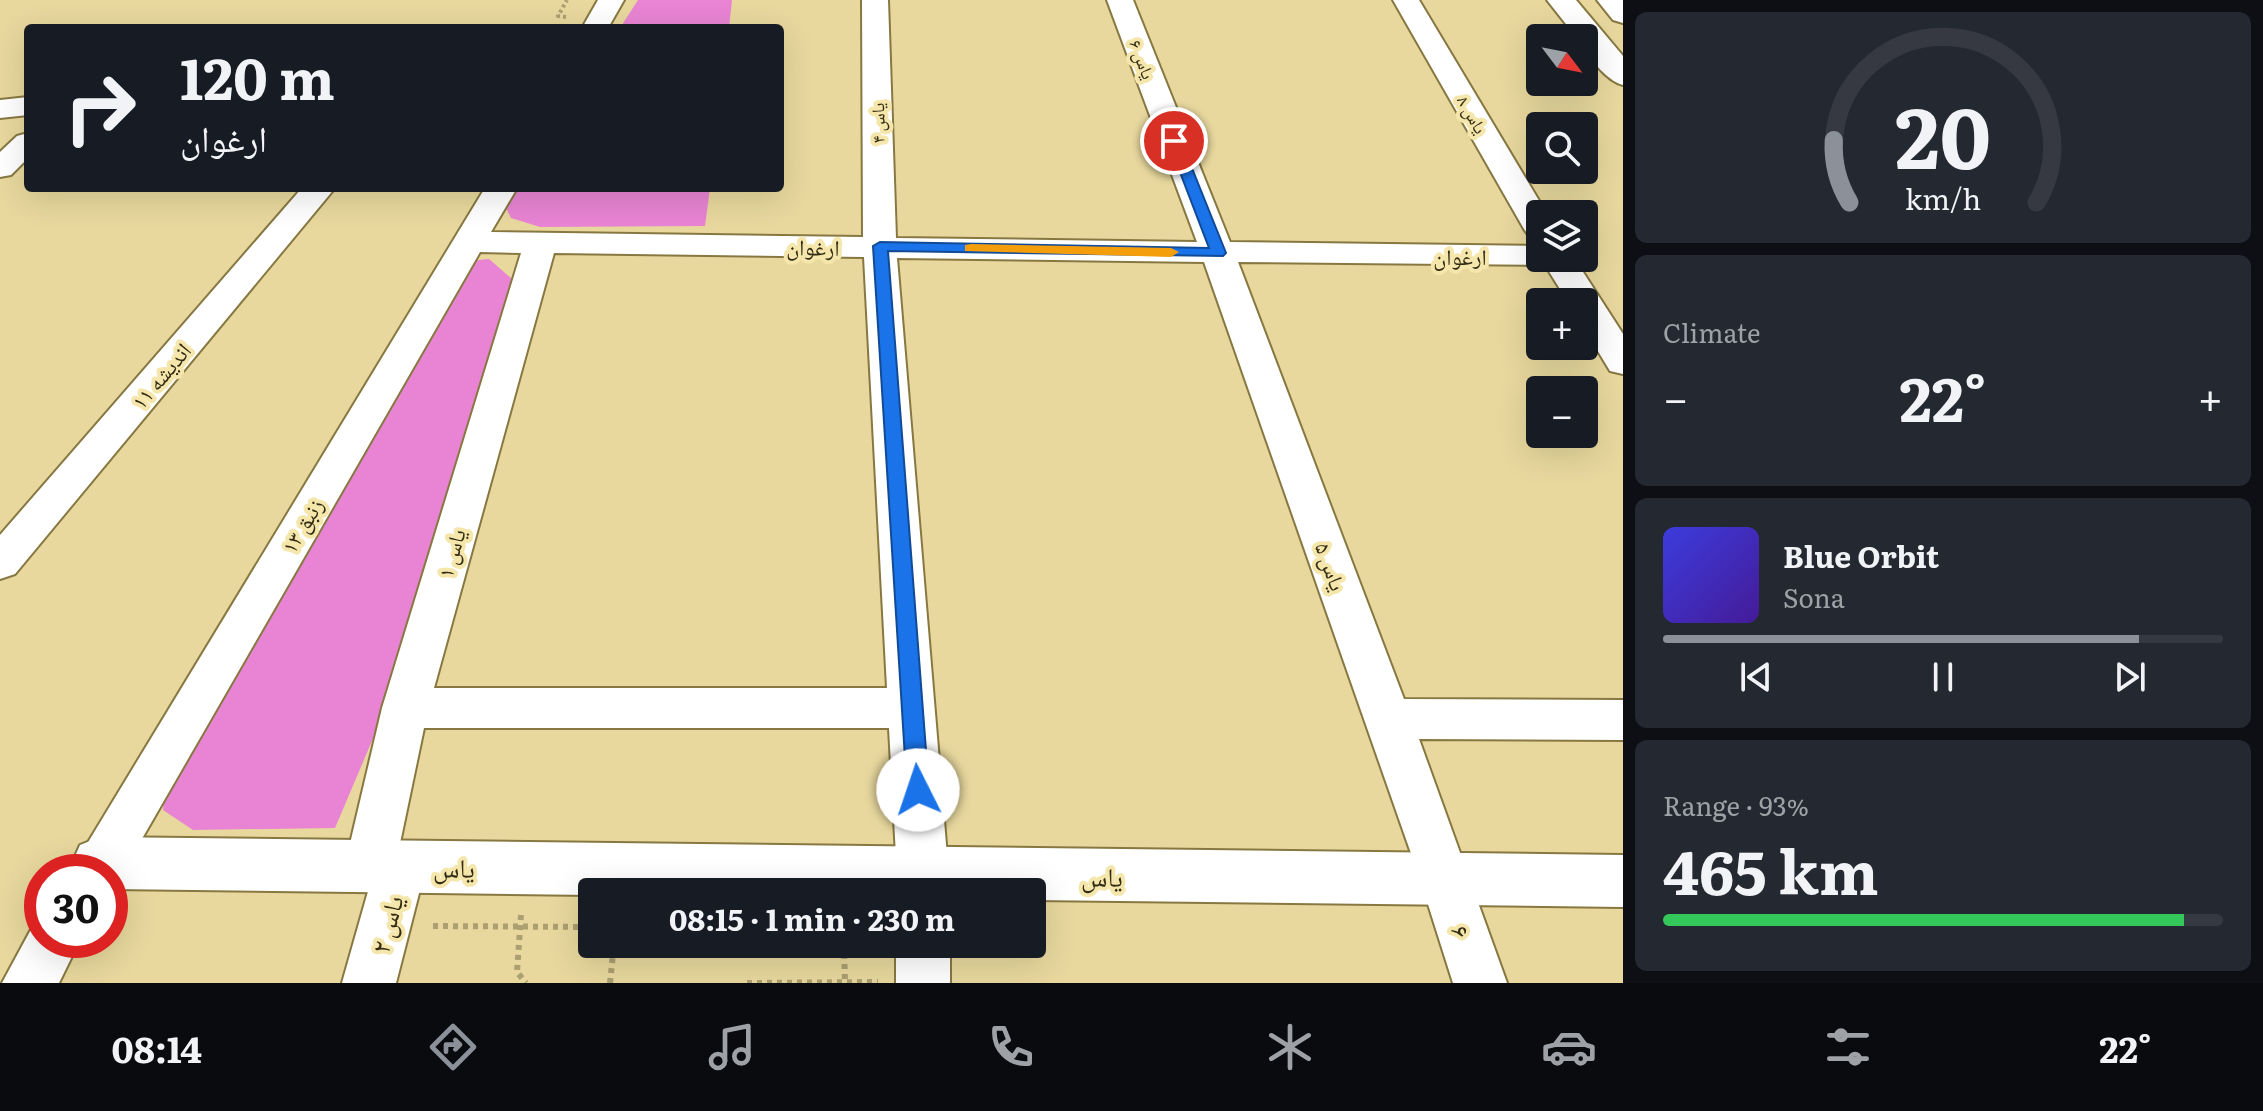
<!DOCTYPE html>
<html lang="en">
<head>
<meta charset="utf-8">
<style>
	:root { --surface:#171b24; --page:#242831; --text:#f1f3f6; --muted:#9ea1a6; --line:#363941; --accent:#8c9099 }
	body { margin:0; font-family:Literata,"Noto Naskh Arabic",serif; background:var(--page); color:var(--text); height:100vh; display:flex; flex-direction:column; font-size:30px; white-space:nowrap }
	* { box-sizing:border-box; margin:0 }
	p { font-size:26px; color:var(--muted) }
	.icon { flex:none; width:44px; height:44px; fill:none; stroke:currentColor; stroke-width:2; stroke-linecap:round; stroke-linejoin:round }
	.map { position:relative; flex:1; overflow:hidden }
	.sheet { display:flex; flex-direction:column; gap:12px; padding:12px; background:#0d0f14; width:640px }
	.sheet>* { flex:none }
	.banner { position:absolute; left:24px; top:24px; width:760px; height:168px; border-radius:8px; box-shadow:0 8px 32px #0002; background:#171b24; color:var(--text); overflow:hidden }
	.needle { width:52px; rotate:122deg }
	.buttons { position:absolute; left:1526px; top:24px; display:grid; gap:16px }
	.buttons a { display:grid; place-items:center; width:72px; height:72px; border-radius:8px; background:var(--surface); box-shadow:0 8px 32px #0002; font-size:40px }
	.speed { position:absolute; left:24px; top:854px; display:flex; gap:16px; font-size:40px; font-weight:700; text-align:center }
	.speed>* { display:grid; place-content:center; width:104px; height:104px; border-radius:50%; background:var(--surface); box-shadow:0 8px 32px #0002; line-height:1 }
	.speed .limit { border:12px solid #d22; background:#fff; color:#111 }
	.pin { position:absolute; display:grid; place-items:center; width:68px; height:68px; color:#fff; margin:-34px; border:4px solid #fff; border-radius:50%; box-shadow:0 2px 8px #0007 }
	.me { position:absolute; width:88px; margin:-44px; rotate:356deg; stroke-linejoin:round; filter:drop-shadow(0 0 6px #0008) }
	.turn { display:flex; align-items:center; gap:28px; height:168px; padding:0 24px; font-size:36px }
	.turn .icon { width:104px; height:104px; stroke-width:2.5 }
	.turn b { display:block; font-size:56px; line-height:68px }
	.big { font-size:60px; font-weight:700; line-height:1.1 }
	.sheet .widget { flex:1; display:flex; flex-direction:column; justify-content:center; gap:12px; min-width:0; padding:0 28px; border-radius:12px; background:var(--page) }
	.sheet .dial { align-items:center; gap:0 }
	.dial svg { height:208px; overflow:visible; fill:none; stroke:var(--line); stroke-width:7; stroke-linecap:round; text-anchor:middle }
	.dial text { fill:var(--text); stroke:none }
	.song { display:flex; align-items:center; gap:24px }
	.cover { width:96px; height:96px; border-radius:12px; background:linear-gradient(135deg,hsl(240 70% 55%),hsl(260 70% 35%)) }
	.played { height:8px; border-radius:4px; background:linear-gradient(90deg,var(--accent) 85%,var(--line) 85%) }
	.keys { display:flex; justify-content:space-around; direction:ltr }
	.heat { display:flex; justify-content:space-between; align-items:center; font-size:44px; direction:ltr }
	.charge { height:12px; border-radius:6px; background:linear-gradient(90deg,#34c759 93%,var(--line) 0) }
	.trip { position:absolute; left:578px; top:878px; width:468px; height:80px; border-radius:8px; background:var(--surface); box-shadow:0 8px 32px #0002; font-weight:700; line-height:80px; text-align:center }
	.tab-bar { display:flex; height:128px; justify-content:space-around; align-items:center; background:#090b0e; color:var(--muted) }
	.tab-bar .icon { width:56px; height:56px }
	.tab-bar .selected { color:var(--accent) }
	.tab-bar b { font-size:36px; color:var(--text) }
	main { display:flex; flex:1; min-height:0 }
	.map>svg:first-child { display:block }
	.green { fill:#e884d3 }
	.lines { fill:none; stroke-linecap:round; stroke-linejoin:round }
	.minor-casing { stroke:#877841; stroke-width:4 }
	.tertiary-casing { stroke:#877841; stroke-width:4 }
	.path-far1 { stroke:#ac9f71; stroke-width:4; stroke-dasharray:3 3; stroke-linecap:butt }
	.path { stroke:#ac9f71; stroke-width:6; stroke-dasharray:5 5; stroke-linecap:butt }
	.minor { fill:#fff; fill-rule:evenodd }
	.tertiary { fill:#fff; fill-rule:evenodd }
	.route { fill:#1a73e8; stroke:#114b97; stroke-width:2 }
	.slow { fill:#f59e0b }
	.labels { text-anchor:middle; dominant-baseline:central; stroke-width:8; stroke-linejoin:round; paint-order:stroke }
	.far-street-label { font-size:18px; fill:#332c15; stroke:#f5e6ab }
	.street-label { font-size:22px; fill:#332c15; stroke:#f5e6ab }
	.near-street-label { font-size:26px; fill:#332c15; stroke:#f5e6ab }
</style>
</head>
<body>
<main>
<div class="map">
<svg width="1623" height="983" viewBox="0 0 1623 983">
	<rect width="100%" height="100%" fill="#e8d89e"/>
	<path class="green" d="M638 0H732L729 28H620Z
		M517 188H710L705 226 540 227 511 218 505 206Z
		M489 259 519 285 408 656 335 828 193 830 163 810 166 776 468 261Z"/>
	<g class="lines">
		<defs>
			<path id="minor" d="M598 0H624L608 28H582Z
				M862 0H888L896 238 1197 242 1107 0H1133L1230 242 1540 246V258H1574L1623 334V374L1610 371 1584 328V302H1568L1545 265 1238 262 1404 699 1623 700V740L1419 739 1507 983H1453L1420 879 1204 262 897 258 950 892H898L889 728H424L400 843 419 849 426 866 396 983H342L369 888 352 882 345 865 382 708 521 253 480 252 113 889 110 890V872H70L485 188H517L491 232 863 237ZM554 253 864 257 887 688H434Z
				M1393 0H1419L1547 214H1540V239L1529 236 1524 229Z
				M28 97V115L0 118V100Z
				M28 133V158L11 175 0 177V152L17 136Z
				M302 188H335L15 574 0 579V535Z
				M42 919V940H80L59 983H2L35 922Z
				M896 944H950V983H896Z"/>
			<path id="tertiary" d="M1547 0H1576L1623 56V85C1607 81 1584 55 1584 38H1577Z
				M1597 0H1623V23L1613 20Z
				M100 837 1623 855V907L1032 900V892H592V895L110 889V872H76L72 863 80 845Z"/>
		</defs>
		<use href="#minor" class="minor-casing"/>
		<use href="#tertiary" class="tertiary-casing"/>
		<path class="path-far1" d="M566 17 558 16 567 0"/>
		<path class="path" d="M521 915 517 972 526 983
			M433 926 592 927
			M844 944 845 983
			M610 983 614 944
			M747 983 878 982"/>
		<use href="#minor" class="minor"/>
		<use href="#tertiary" class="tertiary"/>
	</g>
	<path class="route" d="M1174 137 1181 141 1226 253 1223 256 888 251 929 790 926 797 918 800 910 797 907 790 873 246 880 242 1209 248 1168 141Z"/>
	<path class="slow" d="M971 244 1171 248 1179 252 1171 257 965 251V245Z"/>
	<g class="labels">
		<g class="far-street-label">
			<text transform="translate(1143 59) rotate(69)">یاس ۶</text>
			<text transform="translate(1473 114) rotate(60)">یاس ۸</text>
			<text transform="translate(877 123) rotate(-91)">یاس ۴</text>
		</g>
		<g class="street-label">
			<text transform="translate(813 246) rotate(1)">ارغوان</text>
			<text x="1460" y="255">ارغوان</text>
			<text transform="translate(160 375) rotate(-50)">اندیشه ۱۱</text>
			<text transform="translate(301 525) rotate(-59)">زنبق ۱۳</text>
			<text transform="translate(450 553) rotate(-74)">یاس ۱</text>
			<text transform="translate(1332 566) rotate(70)">یاس ۵</text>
		</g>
		<g class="near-street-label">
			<text transform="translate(454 866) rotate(1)">یاس</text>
			<text transform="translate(1102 875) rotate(1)">یاس</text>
			<text transform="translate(385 924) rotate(-75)">یاس ۲</text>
			<text transform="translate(1463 931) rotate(72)">۶</text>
		</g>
	</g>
</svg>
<div class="buttons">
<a><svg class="needle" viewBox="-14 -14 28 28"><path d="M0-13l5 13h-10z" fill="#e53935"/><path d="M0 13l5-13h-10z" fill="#9ea1a6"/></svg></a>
<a><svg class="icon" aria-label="search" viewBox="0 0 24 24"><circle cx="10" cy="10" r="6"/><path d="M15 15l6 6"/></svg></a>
<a><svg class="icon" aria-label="layers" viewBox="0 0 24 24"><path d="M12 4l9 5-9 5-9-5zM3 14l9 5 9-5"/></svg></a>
<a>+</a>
<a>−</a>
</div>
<div class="speed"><div class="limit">30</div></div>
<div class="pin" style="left:1174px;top:141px;background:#d93025"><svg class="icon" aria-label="arrive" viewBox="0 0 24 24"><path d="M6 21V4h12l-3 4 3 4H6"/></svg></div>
<svg class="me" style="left:918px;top:790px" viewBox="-20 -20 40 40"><circle r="19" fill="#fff"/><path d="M0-13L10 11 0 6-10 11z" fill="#1a73e8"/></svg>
<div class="trip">08:15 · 1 min · 230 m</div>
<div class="banner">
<div class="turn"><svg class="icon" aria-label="right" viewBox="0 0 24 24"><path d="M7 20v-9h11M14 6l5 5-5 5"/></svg><div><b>120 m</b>ارغوان</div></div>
</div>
</div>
<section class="sheet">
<div class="widget dial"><svg viewBox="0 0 100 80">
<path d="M14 69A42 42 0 1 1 86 69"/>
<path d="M14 69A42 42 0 0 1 8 45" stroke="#8c9099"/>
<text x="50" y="56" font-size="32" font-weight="700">20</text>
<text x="50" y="72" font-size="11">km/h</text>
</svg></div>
<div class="widget"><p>Climate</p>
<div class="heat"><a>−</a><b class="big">22°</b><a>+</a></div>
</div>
<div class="widget">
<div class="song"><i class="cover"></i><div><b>Blue Orbit</b><p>Sona</p></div></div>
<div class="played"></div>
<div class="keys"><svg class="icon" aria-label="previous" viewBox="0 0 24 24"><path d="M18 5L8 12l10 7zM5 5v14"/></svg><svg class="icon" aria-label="pause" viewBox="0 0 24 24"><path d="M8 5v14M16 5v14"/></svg><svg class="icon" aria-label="next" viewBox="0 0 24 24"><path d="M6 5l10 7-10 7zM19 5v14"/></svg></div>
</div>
<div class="widget"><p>Range · 93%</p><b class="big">465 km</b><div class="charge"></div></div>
</section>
</main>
<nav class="tab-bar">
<b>08:14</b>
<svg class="icon selected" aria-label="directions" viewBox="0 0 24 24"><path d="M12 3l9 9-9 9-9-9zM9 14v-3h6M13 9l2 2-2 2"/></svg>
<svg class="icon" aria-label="music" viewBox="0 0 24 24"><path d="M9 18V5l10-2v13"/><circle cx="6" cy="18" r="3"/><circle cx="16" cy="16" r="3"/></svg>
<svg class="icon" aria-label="phone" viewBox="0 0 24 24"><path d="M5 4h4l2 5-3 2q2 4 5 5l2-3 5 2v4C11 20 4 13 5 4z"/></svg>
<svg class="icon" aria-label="climate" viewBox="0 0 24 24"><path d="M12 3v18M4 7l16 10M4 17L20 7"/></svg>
<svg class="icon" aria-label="car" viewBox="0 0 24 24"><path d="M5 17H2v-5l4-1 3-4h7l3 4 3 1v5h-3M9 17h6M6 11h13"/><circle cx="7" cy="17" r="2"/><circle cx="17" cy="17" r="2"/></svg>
<svg class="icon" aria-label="filters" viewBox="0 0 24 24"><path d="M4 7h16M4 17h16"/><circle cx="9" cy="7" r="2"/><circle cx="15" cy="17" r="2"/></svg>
<b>22°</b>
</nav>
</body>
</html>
